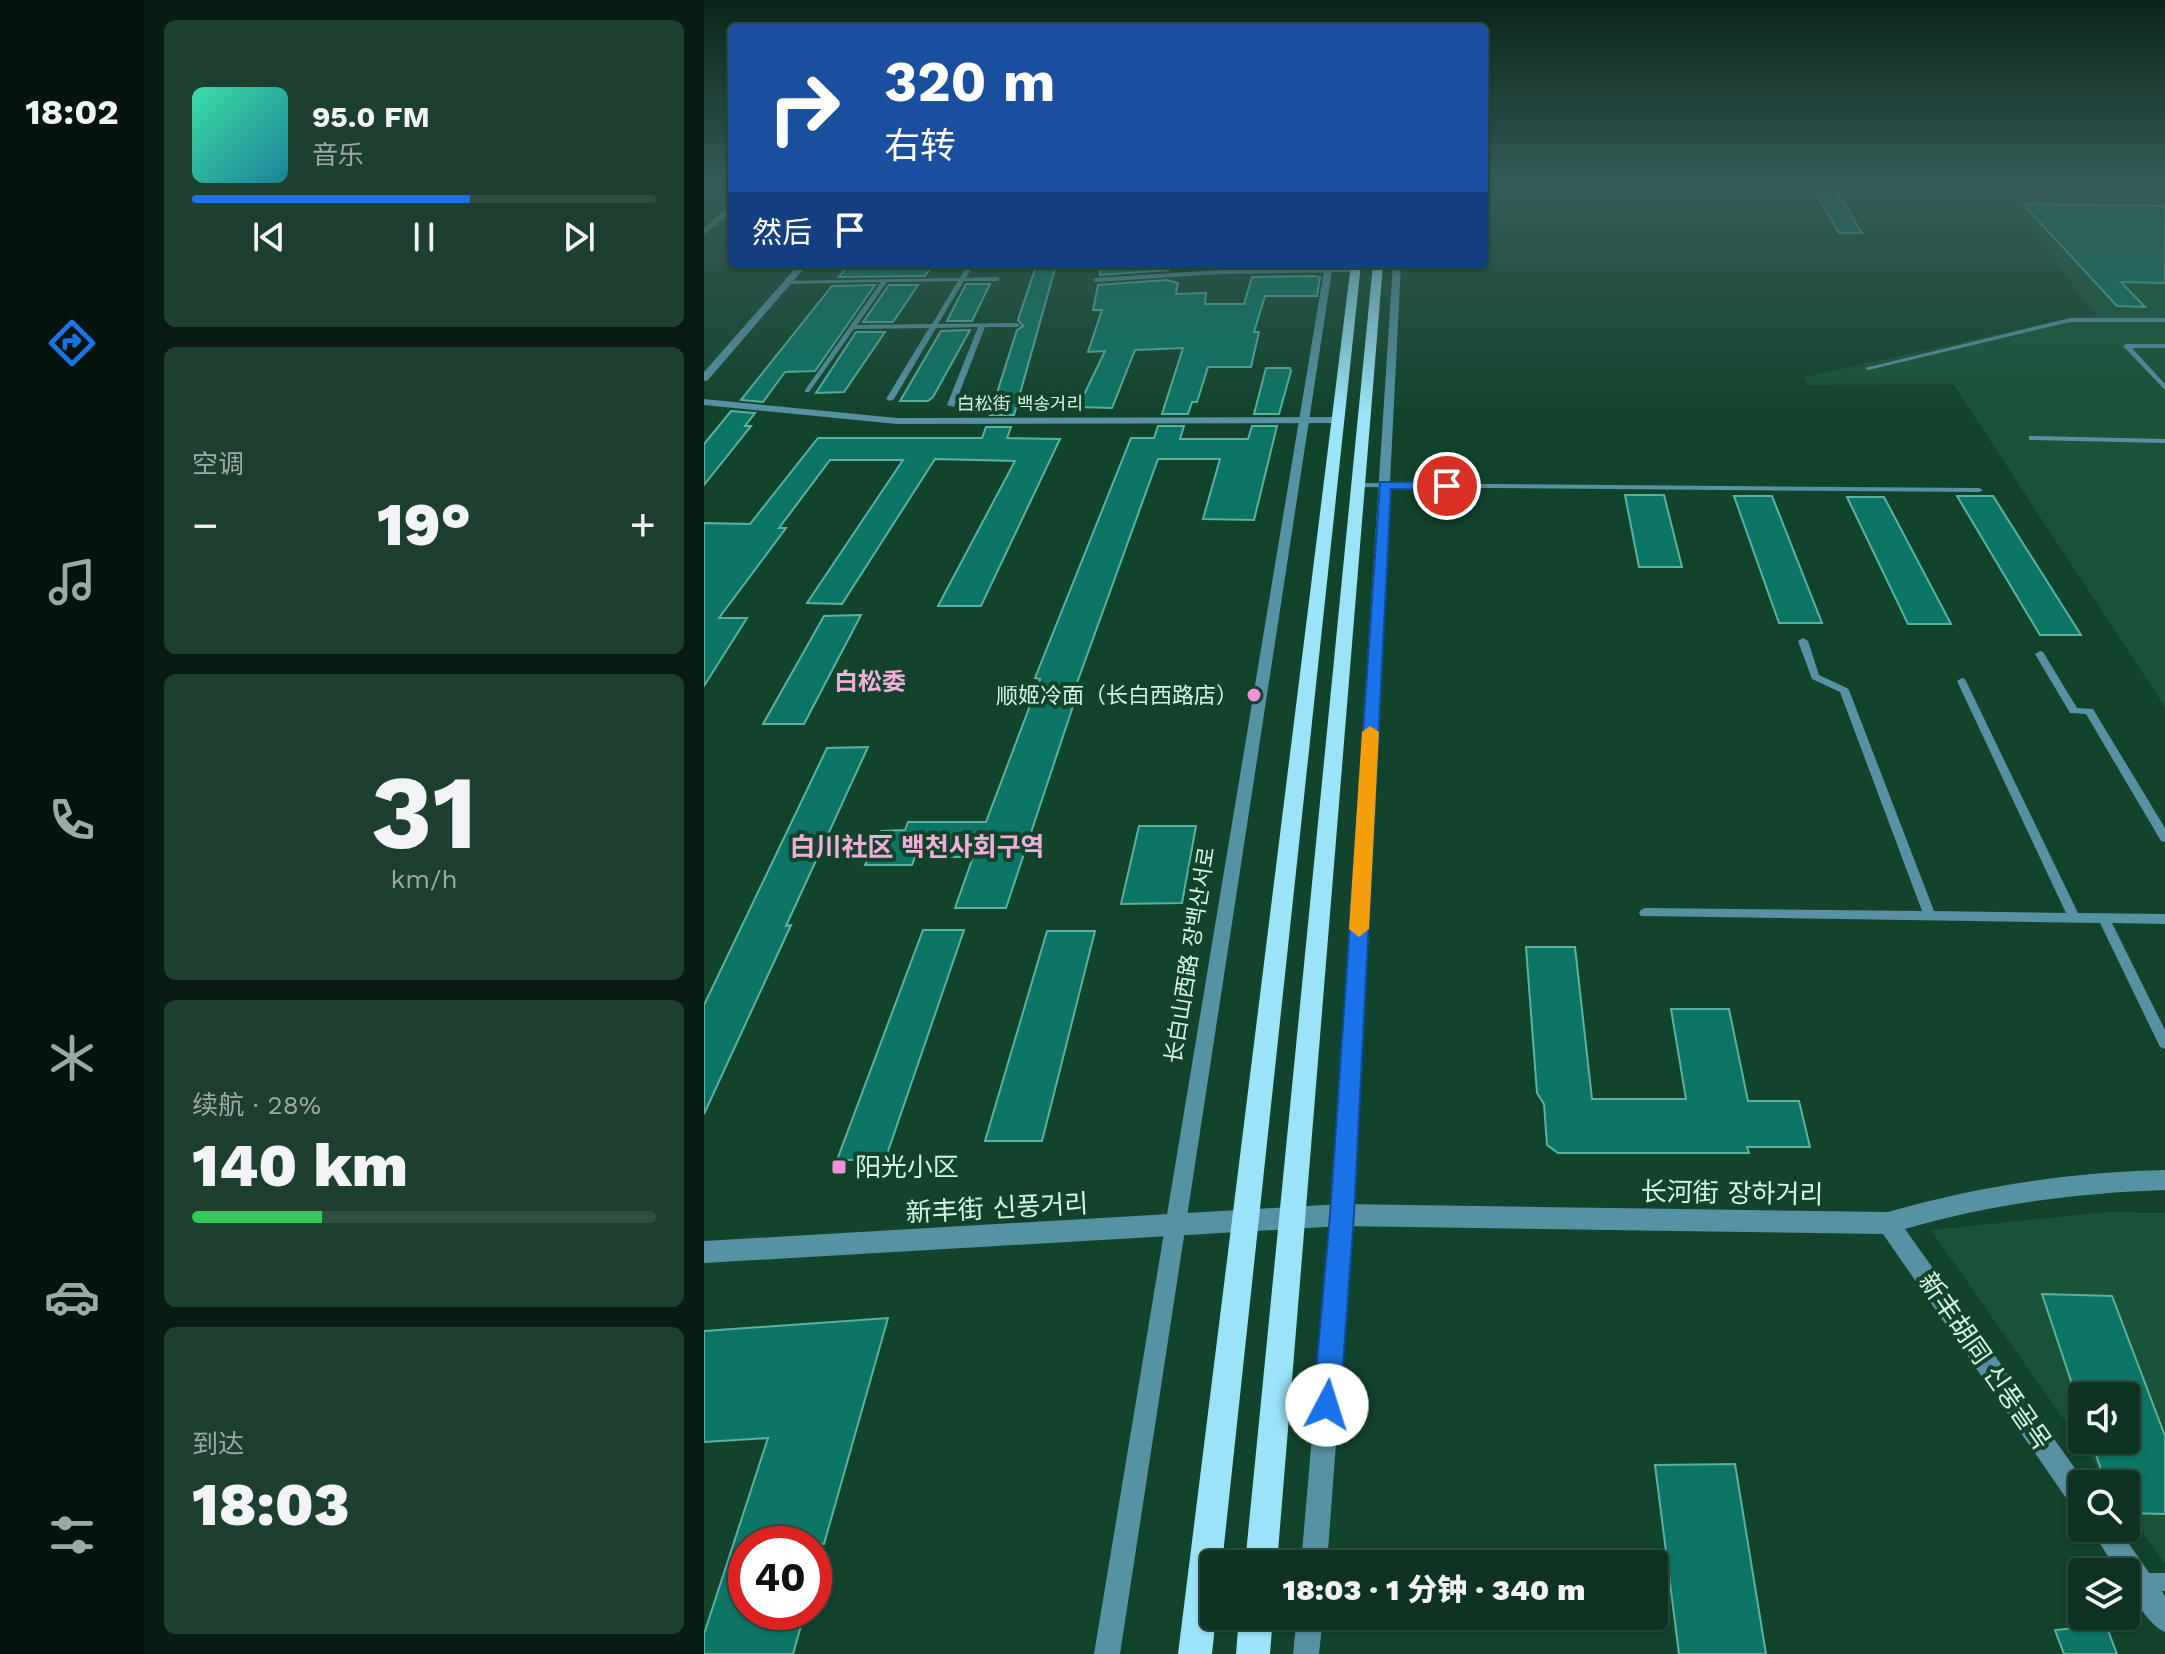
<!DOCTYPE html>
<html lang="zh">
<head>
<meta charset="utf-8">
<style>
	:root { --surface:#0e3322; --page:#1c3f2f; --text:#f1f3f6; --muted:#9baaa5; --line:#2e4e40; --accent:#1a73e8 }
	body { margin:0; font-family:"Work Sans","Noto Sans SC","Noto Sans KR",sans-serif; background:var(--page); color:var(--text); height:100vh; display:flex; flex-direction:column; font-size:30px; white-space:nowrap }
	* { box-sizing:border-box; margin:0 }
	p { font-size:26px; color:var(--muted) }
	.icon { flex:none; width:44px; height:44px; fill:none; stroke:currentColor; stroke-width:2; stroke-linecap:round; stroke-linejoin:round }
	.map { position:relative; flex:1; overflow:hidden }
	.details { display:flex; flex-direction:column; gap:20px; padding:20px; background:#081c13; width:560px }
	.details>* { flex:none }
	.top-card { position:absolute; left:24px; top:24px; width:760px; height:244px; border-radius:8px; box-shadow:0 2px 6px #0004,0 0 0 2px var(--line); background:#1a4fa0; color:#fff; overflow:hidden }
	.controls { position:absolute; left:1364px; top:1382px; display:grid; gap:16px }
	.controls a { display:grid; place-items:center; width:72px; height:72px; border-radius:8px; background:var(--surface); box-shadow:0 2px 6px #0004,0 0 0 2px var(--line); font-size:40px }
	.speed { position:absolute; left:24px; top:1526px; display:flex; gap:16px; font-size:40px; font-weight:700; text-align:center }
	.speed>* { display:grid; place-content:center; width:104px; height:104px; border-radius:50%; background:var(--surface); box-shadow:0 2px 6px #0004,0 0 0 2px var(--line); line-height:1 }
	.speed .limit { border:12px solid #d22; background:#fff; color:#111 }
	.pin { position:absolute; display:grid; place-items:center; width:68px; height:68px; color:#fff; margin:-34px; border:4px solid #fff; border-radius:50%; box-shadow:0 2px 8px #0007 }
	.me { position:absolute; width:88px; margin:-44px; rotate:5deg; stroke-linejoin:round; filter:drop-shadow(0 0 6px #0008) }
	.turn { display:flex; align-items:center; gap:28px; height:168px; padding:0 24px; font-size:36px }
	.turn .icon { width:104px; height:104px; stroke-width:2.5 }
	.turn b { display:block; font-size:56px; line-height:68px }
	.then { display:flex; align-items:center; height:76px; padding:0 24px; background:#0003; gap:16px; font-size:30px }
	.big { font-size:60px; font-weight:800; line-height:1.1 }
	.details .card { flex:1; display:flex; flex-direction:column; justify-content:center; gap:12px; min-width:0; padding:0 28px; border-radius:12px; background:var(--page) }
	.details .dial { align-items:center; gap:0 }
	.dial b { font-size:104px; line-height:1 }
	.song { display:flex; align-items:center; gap:24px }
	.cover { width:96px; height:96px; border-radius:12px; background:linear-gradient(135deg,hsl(160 70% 55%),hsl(190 70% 35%)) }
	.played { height:8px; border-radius:4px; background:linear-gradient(90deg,var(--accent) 60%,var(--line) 60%) }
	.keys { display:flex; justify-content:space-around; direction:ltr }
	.heat { display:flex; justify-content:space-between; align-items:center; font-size:44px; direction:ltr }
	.charge { height:12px; border-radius:6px; background:linear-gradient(90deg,#34c759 28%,var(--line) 0) }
	.trip { position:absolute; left:496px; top:1550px; width:468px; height:80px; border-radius:8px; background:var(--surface); box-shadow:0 2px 6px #0004,0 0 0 2px var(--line); font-weight:800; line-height:80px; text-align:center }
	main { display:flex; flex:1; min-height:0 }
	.dock { display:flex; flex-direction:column; width:144px; justify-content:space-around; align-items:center; background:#06140e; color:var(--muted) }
	.dock .icon { width:56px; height:56px }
	.dock .current { color:var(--accent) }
	.dock b { font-size:36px; color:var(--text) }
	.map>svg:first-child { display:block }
	.built { fill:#195339; fill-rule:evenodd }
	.building { fill:#0c7566; stroke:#5eb0a0; stroke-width:2 }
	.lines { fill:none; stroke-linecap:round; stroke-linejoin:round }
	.service { fill:#5792a4; fill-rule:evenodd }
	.minor { fill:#5792a4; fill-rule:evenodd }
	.tertiary { fill:#5792a4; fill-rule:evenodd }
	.primary { fill:#9ce2f8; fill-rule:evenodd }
	.route { fill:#1a73e8; stroke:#114b97; stroke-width:2 }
	.slow { fill:#f59e0b }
	.poi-dot { fill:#f391d5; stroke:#12442d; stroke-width:3 }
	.labels { text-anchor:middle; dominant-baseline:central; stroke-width:8; stroke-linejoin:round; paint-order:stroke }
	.far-street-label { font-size:18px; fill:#d5f5e2; stroke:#12442d }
	.poi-label { font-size:22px; fill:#d5f5e2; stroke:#12442d; text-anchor:end }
	.street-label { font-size:22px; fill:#d5f5e2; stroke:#12442d }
	.neighbourhood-label { font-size:24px; font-weight:bold; fill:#f2addb; stroke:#12442d }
	.quarter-label { font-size:26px; font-weight:bold; fill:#f2addb; stroke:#12442d }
	.near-poi-label { font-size:26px; fill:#d5f5e2; stroke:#12442d; text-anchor:start }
	.near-street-label { font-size:26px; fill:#d5f5e2; stroke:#12442d }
</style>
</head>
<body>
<main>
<nav class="dock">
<b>18:02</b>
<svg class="icon current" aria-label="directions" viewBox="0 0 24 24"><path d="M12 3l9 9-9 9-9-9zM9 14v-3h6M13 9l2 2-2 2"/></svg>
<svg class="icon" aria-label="music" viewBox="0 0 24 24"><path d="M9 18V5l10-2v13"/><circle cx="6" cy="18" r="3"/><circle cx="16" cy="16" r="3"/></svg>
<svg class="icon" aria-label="phone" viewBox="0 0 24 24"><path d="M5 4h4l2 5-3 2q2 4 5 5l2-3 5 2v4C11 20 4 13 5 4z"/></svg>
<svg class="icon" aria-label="climate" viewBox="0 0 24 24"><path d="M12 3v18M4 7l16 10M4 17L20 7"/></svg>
<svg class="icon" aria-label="car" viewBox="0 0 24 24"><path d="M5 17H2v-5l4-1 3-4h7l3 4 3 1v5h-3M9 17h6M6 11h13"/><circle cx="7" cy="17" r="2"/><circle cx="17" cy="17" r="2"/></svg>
<svg class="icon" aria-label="filters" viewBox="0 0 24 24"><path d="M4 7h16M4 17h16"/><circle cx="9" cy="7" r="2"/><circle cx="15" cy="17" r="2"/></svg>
</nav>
<section class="details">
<div class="card">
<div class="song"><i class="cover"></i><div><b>95.0 FM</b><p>音乐</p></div></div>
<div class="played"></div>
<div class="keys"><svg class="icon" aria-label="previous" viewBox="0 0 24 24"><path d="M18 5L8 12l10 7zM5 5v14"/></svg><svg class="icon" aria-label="pause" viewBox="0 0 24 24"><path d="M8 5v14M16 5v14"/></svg><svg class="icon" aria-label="next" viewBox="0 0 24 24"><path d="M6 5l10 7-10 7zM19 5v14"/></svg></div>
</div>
<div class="card"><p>空调</p>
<div class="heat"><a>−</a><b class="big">19°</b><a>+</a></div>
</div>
<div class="card dial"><b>31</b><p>km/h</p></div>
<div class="card"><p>续航 · 28%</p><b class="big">140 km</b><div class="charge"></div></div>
<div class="card"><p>到达</p><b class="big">18:03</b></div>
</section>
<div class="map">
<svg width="1461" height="1654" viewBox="0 0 1461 1654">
	<rect width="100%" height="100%" fill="#12442d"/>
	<path class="built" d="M1295 186 1461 188V707L1249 384 1104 385 1100 377 1370 317 1391 315Z
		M1402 1212 1461 1213V1564L1422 1509V1484H1405L1227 1230ZM1378 1396H1422V1440H1378Z"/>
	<path class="building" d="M1108 186H1130L1158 233H1135Z
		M1319 204 1461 206V283L1417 282 1441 307 1413 306Z
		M145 264H229L221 276 135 277Z
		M398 264 442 267 465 266V270L396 275Z
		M352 265 310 415H286L313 330 319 326 314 320 332 266Z
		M609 276 616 277 613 296H561L550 332H555L547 367H504L493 402H488L484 414H458L479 348 431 350 408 408 374 407 401 351 384 352 398 310H389L394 285 463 280 474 283 472 294 502 293 501 304H540L548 277Z
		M262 284H286L268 321H243Z
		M171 285 111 371 81 372 59 402 37 400 128 286Z
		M185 285H214L189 322H159Z
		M266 330 229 397 224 401H196L237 331Z
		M152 332H181L140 392 112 393Z
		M562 368H586L587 371 575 414H550Z
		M27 411 51 413 41 426H47L0 485V444Z
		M454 426H480L476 439H544L548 426H573L550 520 499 519 516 459H454L369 694H373L302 908H251L269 857H211L208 865H161L177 831 201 830 204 822H282L336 679 331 678 427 438H450Z
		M282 427H307L303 438 356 439 277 606H234L311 461 231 459 138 604 103 603 199 460H126L75 528H82L15 618H43L0 686V523L46 524 114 438H278Z
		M921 495H960L978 567H935Z
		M1030 496H1068L1118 623H1075Z
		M1253 496H1289L1377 635H1336Z
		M1143 497H1180L1247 624H1204Z
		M157 615 100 724H59L120 616Z
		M164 747 82 926 87 925 0 1114V1005L123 748Z
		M435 826H492L478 903 417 904Z
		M219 930H260L181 1160H133Z
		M343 931H391L338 1141H281Z
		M822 947H871L888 1099H982L967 1009H1025L1044 1101H1095L1106 1147H1043L1045 1153H854L843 1145 840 1104 833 1093Z
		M1338 1294 1408 1296 1461 1436V1514L1422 1513V1484H1402L1387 1440H1422V1396H1372Z
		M184 1318 120 1544H42V1612H101L89 1654H0V1634L64 1438 0 1442V1331Z
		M1031 1464 1062 1654H975L951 1465Z
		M1402 1625 1413 1654H1360L1351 1630Z"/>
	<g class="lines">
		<path class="service" d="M264 264H270L262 278 293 277 296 279 293 281H260L234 324 313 323 316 325 313 327H281L250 407 243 405 274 327 232 328 190 399 186 401 182 399 225 328 150 329 105 392H101V390L177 282 83 284 80 282 81 281 256 278ZM254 281 228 324 153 325 183 282Z
			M652 269 655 271 654 272 515 274 392 282 389 280 392 278 515 270Z
			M1366 318H1461V322H1366L1164 370 1161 368Z
			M1422 344H1461V348H1428L1461 384V390L1420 347 1419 346Z
			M1325 436 1461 439V443L1328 440H1325Z
			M651 483 1275 488 1279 490 1275 492 654 487 650 485Z
			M1099 638 1104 641 1115 675 1143 688 1145 690 1230 911 1362 913 1253 681 1258 678 1261 679 1374 913 1461 914V924L1408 923 1461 1030V1049L1456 1047 1396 923 937 916 935 913 937 910 941 908 1218 911 1136 692 1108 679 1094 641Z
			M1336 651 1339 652 1373 708 1389 709 1461 828V842L1457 841 1382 714 1366 713 1331 654Z
			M1438 1573H1461V1591H1438L1432 1588 1429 1582 1432 1576Z"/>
		<path class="minor" d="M25 206H28V212L0 234V228Z
			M0 399 193 418 634 417 639 420 634 423 193 424 0 405Z
			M1461 1170V1190C1373 1193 1286 1204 1201 1229L1382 1484H1378V1511L1369 1508 1179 1234 638 1226 0 1263V1241L638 1204 1184 1212C1275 1186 1366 1172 1461 1170Z
			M1386 1528H1414L1461 1596V1632C1444 1625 1422 1590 1422 1572H1414Z"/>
		<path class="tertiary" d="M95 264H104L4 380 0 381V372Z
			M621 264H629L416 1654H390Z
			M689 264H697L649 1215 623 1564H597L627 1215Z
			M593 1616H619L615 1654H589Z"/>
		<path class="primary" d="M647 264H657L518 1564H510L512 1616 508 1654H474Z
			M669 264H679L573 1564H541Z
			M535 1616H569L566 1654H532Z"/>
	</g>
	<linearGradient id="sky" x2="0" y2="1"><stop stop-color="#0a2519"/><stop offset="0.44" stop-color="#335c57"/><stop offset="1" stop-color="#335c57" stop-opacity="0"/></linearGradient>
	<rect width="1461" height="414" fill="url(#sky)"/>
	<path class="route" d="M676 482H743L750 486 743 490 687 489 650 1215 636 1405 632 1415 623 1419 613 1415 609 1405 626 1215Z"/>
	<path class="slow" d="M666 726 675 732 665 929 655 937 645 929 658 732Z"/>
	<g class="poi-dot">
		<circle cx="550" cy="695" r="8"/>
		<rect x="127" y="1159" width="16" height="16" rx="4"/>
	</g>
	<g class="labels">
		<g class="far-street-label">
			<text x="316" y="403">白松街 백송거리</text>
		</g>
		<g class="poi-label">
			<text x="534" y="695">顺姬冷面（长白西路店）</text>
		</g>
		<g class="street-label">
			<text transform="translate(486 955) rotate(-81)">长白山西路 장백산서로</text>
		</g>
		<g class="neighbourhood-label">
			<text x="166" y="682">白松委</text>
		</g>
		<g class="quarter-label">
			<text x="213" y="847">白川社区 백천사회구역</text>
		</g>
		<g class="near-poi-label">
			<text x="151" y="1167">阳光小区</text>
		</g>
		<g class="near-street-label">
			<text transform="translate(1028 1193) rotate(1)">长河街 장하거리</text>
			<text transform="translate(293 1208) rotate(-3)">新丰街 신풍거리</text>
			<text transform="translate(1281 1361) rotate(55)">新丰胡同 신풍골목</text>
		</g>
	</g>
</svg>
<div class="controls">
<a><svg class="icon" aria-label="sound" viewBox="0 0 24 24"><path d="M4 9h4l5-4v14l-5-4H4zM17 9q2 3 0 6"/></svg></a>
<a><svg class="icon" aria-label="search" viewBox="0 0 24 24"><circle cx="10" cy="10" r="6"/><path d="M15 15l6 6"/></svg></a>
<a><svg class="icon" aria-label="layers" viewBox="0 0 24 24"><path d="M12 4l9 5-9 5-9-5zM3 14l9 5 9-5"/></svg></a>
</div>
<div class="speed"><div class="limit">40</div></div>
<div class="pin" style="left:743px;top:486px;background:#d93025"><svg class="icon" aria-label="arrive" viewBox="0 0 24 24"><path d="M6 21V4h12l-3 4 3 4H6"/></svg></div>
<svg class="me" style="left:623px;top:1405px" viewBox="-20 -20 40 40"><circle r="19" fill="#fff"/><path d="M0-13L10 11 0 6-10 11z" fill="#1a73e8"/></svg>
<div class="trip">18:03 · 1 分钟 · 340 m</div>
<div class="top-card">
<div class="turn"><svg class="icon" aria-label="right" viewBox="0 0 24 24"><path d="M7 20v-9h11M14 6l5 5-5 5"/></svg><div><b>320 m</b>右转</div></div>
<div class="then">然后<svg class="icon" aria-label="arrive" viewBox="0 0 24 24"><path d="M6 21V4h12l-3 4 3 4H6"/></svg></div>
</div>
</div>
</main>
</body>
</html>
